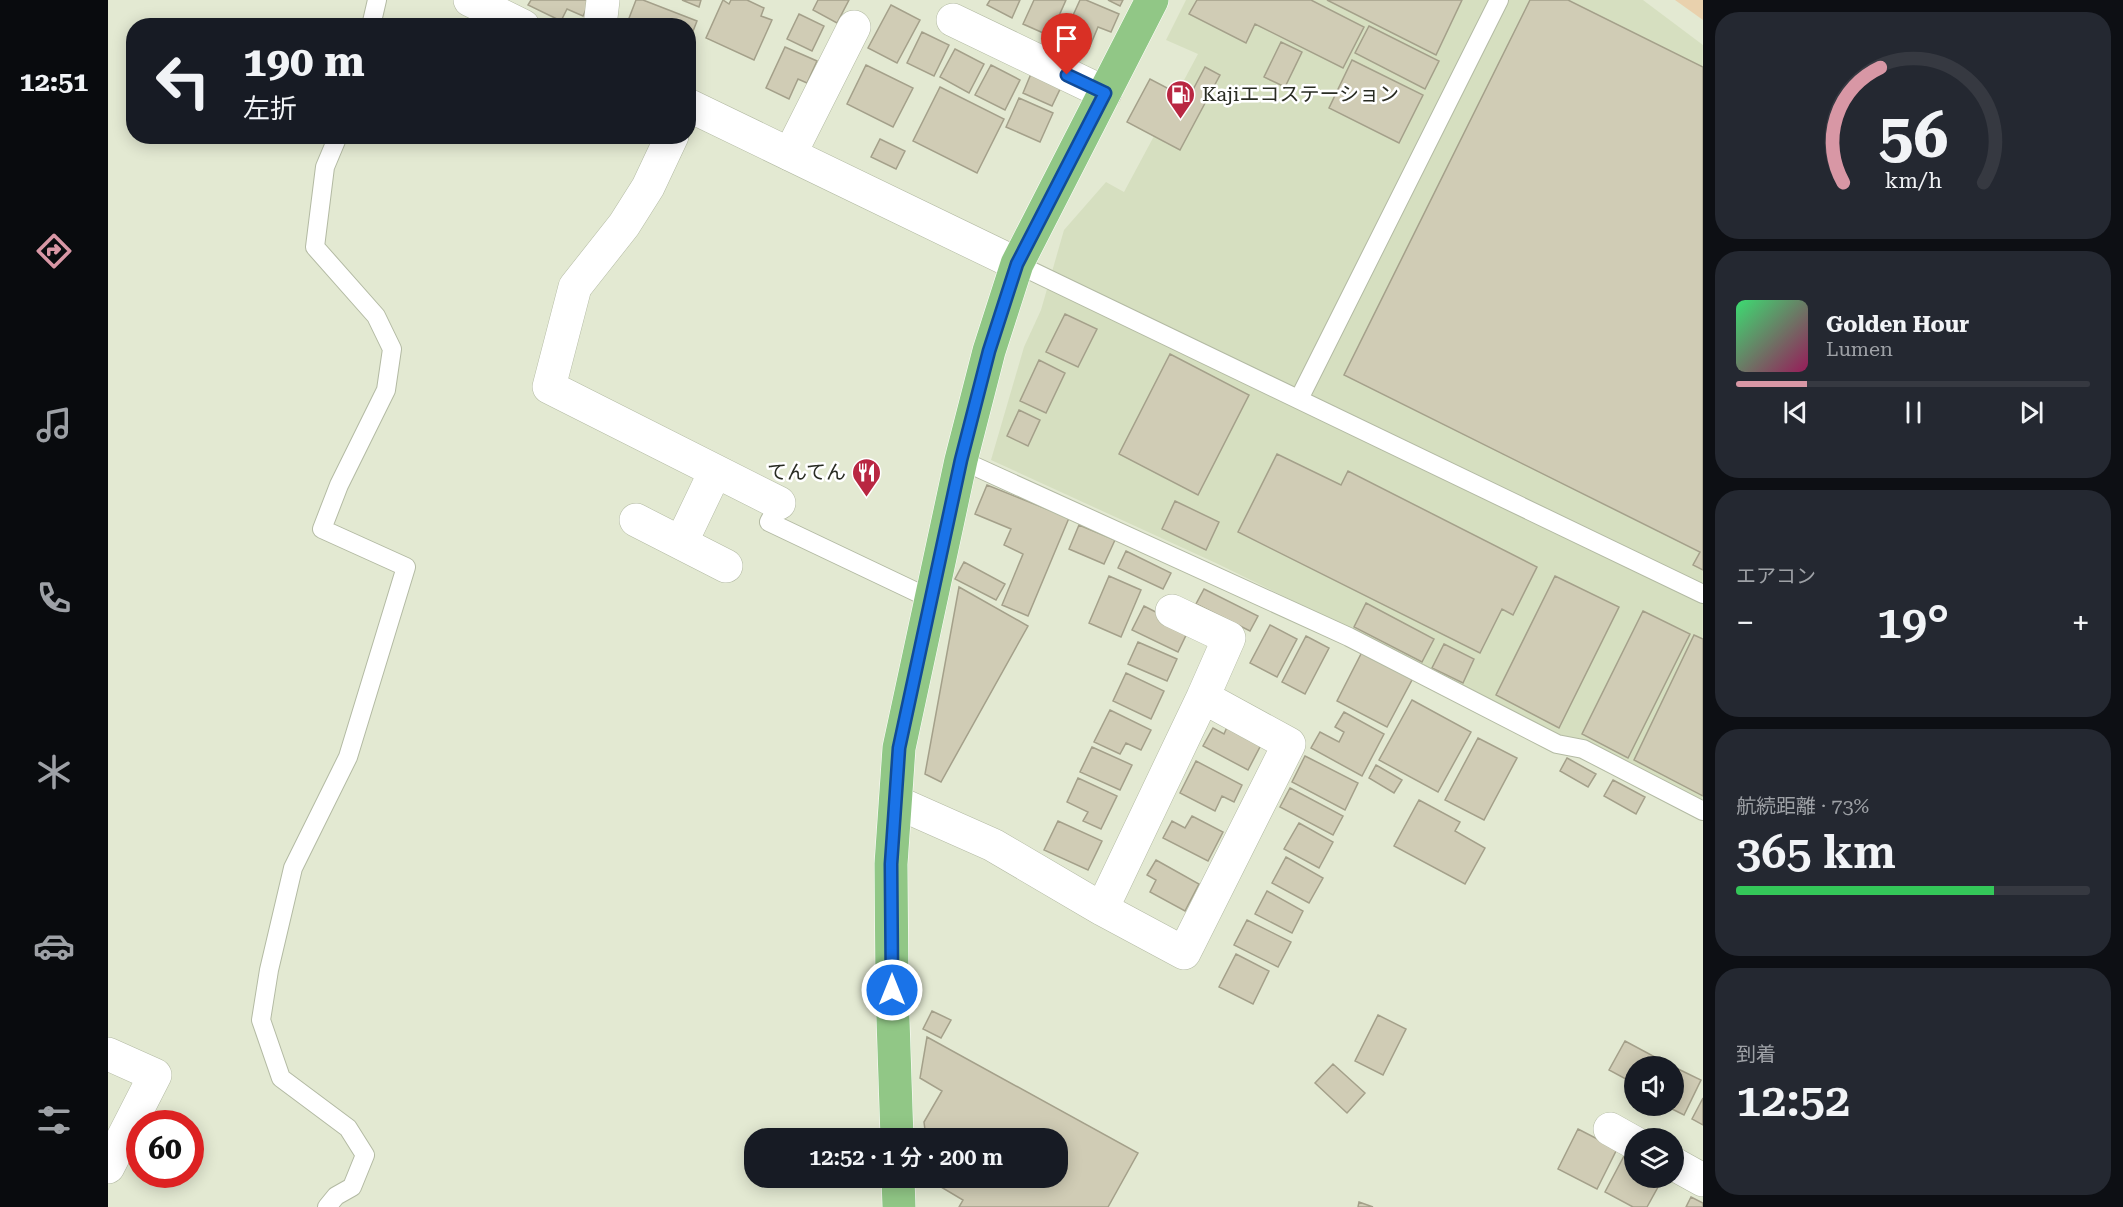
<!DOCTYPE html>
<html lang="ja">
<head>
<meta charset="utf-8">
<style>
	:root { --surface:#171b24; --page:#242831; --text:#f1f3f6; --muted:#9ea1a6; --line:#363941; --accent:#d897a5 }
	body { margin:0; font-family:"Roboto Serif","Noto Sans JP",serif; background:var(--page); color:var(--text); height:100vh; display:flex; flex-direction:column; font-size:22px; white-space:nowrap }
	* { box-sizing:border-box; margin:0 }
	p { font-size:20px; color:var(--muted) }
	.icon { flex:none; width:33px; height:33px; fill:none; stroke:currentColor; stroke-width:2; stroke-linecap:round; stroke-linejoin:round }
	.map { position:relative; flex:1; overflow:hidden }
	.panel { display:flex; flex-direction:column; gap:12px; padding:12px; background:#0d0f14; width:420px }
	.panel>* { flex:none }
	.top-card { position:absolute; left:18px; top:18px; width:570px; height:126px; border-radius:24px; box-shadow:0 3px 15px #0003; background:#171b24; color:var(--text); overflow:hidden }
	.controls { position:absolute; left:1516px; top:1056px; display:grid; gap:12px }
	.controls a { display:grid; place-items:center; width:60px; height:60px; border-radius:50%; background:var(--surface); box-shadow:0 3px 15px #0003; font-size:30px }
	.speed { position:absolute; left:18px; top:1110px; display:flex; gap:12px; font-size:30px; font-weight:700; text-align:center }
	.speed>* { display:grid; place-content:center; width:78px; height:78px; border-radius:50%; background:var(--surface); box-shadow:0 3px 15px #0003; line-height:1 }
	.speed .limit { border:9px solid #d22; background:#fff; color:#111 }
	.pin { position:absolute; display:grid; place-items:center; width:51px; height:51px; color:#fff; margin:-62px -26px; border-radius:50% 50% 50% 0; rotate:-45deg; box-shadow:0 0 6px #0007 }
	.pin .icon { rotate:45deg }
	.me { position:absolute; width:66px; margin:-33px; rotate:0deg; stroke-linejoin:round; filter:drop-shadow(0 0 4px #0008) }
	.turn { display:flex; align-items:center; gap:21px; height:126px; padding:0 18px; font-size:27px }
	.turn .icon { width:78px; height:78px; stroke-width:2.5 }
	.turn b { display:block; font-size:42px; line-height:51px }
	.big { font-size:45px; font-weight:600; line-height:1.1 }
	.panel .card { flex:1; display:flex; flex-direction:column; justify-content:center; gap:9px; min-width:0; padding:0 21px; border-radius:24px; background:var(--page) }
	.panel .dial { align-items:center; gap:0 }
	.dial svg { height:156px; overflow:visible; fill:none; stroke:var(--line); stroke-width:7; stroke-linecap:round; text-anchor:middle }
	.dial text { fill:var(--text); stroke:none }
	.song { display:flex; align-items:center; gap:18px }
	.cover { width:72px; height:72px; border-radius:9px; background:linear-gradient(135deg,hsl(140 70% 55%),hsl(330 70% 35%)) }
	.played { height:6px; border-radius:3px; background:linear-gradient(90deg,var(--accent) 20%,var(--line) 20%) }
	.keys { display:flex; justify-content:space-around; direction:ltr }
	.heat { display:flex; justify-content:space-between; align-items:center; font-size:33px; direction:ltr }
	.charge { height:9px; border-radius:4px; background:linear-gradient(90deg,#34c759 73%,var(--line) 0) }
	.trip { position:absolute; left:636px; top:1128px; width:324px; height:60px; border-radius:24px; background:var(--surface); box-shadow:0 3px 15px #0003; font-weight:600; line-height:60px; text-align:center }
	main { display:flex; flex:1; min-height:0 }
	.tab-bar { display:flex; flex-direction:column; width:108px; justify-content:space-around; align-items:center; background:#090b0e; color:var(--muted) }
	.tab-bar .icon { width:42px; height:42px }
	.tab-bar .current { color:var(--accent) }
	.tab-bar b { font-size:27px; color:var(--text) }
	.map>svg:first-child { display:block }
	.built { fill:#d6dfc0 }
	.green { fill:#e9d1ad }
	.building { fill:#d0ccb5; stroke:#a4a08a; stroke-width:1.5 }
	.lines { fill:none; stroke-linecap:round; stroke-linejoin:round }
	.lane-casing { stroke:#b3baa3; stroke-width:20 }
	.street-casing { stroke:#b3baa3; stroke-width:34 }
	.secondary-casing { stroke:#b3baa3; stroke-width:34 }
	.primary-casing { stroke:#fff; stroke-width:34 }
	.lane { stroke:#fff; stroke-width:18 }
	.street { stroke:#fff; stroke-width:33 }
	.secondary { stroke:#fff; stroke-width:33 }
	.primary { stroke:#91c786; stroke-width:33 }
	.route-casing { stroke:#114b97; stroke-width:15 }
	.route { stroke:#1a73e8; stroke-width:10 }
	.labels { text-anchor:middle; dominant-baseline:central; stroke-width:5; stroke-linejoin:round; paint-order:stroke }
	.poi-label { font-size:20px; fill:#292c23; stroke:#fff; text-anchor:start }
</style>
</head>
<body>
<main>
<nav class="tab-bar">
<b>12:51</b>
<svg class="icon current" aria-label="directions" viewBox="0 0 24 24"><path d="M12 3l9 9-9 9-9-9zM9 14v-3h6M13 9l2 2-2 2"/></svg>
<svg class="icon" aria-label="music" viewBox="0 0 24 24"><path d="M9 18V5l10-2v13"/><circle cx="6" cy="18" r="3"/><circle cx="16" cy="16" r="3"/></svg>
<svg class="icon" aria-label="phone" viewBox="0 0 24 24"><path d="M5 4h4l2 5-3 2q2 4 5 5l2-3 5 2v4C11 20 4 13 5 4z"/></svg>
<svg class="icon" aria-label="climate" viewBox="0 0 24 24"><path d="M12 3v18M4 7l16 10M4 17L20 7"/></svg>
<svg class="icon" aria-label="car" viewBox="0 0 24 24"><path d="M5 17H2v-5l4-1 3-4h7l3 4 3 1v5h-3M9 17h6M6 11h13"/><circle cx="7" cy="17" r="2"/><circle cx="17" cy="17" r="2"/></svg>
<svg class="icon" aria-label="filters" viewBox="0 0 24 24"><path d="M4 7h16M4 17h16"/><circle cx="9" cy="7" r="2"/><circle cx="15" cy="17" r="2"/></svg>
</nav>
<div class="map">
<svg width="1595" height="1207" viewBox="0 0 1595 1207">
	<rect width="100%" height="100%" fill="#e3e9d2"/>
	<path class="built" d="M1078 0H1535L1595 45V803L1474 741 1447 733 1244 630 1110 564 883 460 916 347 933 310 956 230 998 182 1016 192 1090 54 1058 40Z"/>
	<path class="green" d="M1567 0H1595V20Z"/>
	<path class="building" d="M423 0H480L482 1 475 16 459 9 453 21 420 5Z
		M528 0H535L589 21 580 44V26H518Z
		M574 0H593L591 7Z
		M615 0 621 4 623 0H639L656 8 653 16 664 20 646 60 598 38Z
		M710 0H741L729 23 705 10Z
		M882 0H912L904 18 879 5Z
		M926 0H958L942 36 915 24Z
		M972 0H978L1011 14 1003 32 990 27 982 46 956 35Z
		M1000 0H1015L1012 6Z
		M1089 0H1203L1256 27 1235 68 1147 24 1138 43 1081 14Z
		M1219 0H1354L1328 55Z
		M1422 0H1460L1595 67V570L1585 565 1592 552 1236 375Z
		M783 5 812 20 789 63 760 48Z
		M691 14 716 26 704 51 679 39Z
		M1261 26 1331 61 1317 89 1247 53Z
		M814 32 841 45 826 76 799 63Z
		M1173 42 1194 52 1177 87 1156 77Z
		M677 47 709 61 699 83 690 79 681 99 658 88Z
		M847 49 876 64 861 93 832 77Z
		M1244 60 1315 95 1291 143 1221 108Z
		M758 65 805 88 785 127 739 104Z
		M883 65 912 80 897 110 867 95Z
		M1097 67 1112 75 1072 150 1019 122 1042 79 1080 99Z
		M925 69 955 83 944 106 915 93Z
		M832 87 896 119 869 173 805 141Z
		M911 98 945 113 932 142 898 127Z
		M772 139 797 151 788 169 763 157Z
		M957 314 989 329 970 367 938 352Z
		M1062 354 1141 395 1090 495 1011 454Z
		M931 360 957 373 938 413 912 401Z
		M911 410 932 420 920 446 899 436Z
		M1169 454 1233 485 1240 471 1429 567 1405 615 1394 609 1372 653 1130 532Z
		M879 485 961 518 920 616 894 605 915 554 896 545 903 529 867 514Z
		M1067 501 1111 522 1098 550 1054 529Z
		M971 525 1007 540 996 564 961 549Z
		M1018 551 1063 573 1055 589 1010 568Z
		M856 562 897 584 888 600 847 579Z
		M1001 576 1033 590 1013 637 981 623Z
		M1447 576 1511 607 1451 728 1388 695Z
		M851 587 920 626 833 782 817 774Z
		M1096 589 1150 616 1142 631 1088 604Z
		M1258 603 1326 639 1314 662 1246 627Z
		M1036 606 1081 629 1070 652 1024 630Z
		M1535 611 1582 634 1520 758 1474 734Z
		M1162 625 1189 639 1169 677 1142 663Z
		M1586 635 1595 639V796L1526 760Z
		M1198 636 1221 648 1197 694 1174 682Z
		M1030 642 1069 659 1059 681 1020 664Z
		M1336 644 1366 659 1355 683 1324 668Z
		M1254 652 1305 678 1279 727 1229 701Z
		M1018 673 1056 691 1043 719 1005 701Z
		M1304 700 1363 732 1330 792 1271 760Z
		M1002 710 1043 730 1033 750 1018 743 1012 754 986 742Z
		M1236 712 1276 734 1254 776 1203 748 1212 732 1231 742 1236 732 1227 727Z
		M1120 725 1154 743 1140 770 1095 746 1105 728 1116 734Z
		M1370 738 1409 758 1376 820 1337 800Z
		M984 747 1024 765 1012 790 972 772Z
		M1197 756 1250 783 1237 810 1184 782Z
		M1459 758 1488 774 1480 787 1452 771Z
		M1088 761 1134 785 1126 802 1114 796 1107 811 1072 793Z
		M1268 765 1294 780 1286 793 1261 778Z
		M970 778 1009 796 993 829 975 821 980 812 959 802Z
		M1505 780 1537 797 1528 814 1496 796Z
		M1182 788 1235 816 1225 835 1172 807Z
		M1311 800 1352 822 1347 831 1377 848 1357 884 1286 846Z
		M1084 816 1115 832 1100 861 1055 838 1064 821 1077 828Z
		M950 821 994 841 980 870 936 850Z
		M1191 823 1225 842 1211 868 1176 849Z
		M1178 857 1215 878 1201 903 1164 883Z
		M1048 860 1091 884 1077 911 1042 892 1048 880 1039 875Z
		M1159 891 1195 911 1184 933 1147 914Z
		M1139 920 1183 942 1170 967 1126 945Z
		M1128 954 1161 971 1145 1004 1111 987Z
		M824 1011 843 1020 833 1038 815 1029Z
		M1270 1015 1298 1029 1275 1075 1247 1061Z
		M819 1037 1030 1153 1000 1207H851L855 1200 823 1181V1178H950V1138H818L816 1122 834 1091 812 1078Z
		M1517 1041 1547 1057 1542 1066H1527V1084L1501 1070Z
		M1555 1061 1566 1066H1552Z
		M1225 1064 1257 1093 1239 1113 1207 1083Z
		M1566 1067 1593 1080 1576 1115 1558 1106H1566Z
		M1595 1098V1125L1584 1119Z
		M1470 1129 1509 1149 1489 1189 1450 1169Z
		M1516 1156 1527 1162V1178H1555L1539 1207H1525L1497 1192Z
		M1583 1197 1595 1203V1207H1578Z
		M1251 1202 1265 1207H1250Z"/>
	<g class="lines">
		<defs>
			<path id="lane" d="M263 26 269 0
				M909 264 1595 594
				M1191 399 1391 0
				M853 460 1241 637 1449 744 1475 749 1595 811
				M671 503 661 522 823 599
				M219 1207 228 1196 244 1187 257 1155 240 1128 173 1078 153 1020 161 970 185 868 240 757 298 567 214 529 231 485 278 390 284 349 268 316 207 247 217 167 230 136"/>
			<path id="street" d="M845 20 997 93
				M492 26 495 0
				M564 136 540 187 516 225 467 287 441 387 671 503
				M682 154 746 27
				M528 520 618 566
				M573 543 607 472
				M1064 611 1121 638 1095 697
				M788 802 885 845 994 909 1076 953 1181 744 1095 697 994 909
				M0 1054 47 1075 0 1167
				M1502 1129 1527 1143
				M1566 1164 1595 1180"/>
			<path id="secondary" d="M362 0 415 26
				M580 105 909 264"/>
			<path id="primary" d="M789 1138 784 990 783 864 791 748 853 460 881 351 909 264 1044 0
				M790 1178 791 1207"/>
		</defs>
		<use href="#lane" class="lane-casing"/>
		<use href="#street" class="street-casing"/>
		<use href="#secondary" class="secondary-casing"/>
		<use href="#primary" class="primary-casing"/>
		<use href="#lane" class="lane"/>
		<use href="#street" class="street"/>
		<use href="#secondary" class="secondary"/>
		<use href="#primary" class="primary"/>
	</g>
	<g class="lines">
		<defs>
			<path id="route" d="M784 990 783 864 791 748 853 460 881 351 909 264 997 93 959 75"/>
		</defs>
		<use href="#route" class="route-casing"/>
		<use href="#route" class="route"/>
	</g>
	<defs>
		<symbol id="fuel-pin" viewBox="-11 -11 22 30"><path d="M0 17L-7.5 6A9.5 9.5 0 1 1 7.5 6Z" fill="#b92742" stroke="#fff"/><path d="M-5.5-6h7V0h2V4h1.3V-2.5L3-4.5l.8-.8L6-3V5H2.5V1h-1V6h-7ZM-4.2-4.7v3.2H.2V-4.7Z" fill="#fff"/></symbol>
		<symbol id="restaurant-pin" viewBox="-11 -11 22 30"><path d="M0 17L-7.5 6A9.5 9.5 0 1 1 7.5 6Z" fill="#b92742" stroke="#fff"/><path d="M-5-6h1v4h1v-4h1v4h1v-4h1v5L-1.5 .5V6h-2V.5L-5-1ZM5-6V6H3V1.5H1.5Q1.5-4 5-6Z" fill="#fff"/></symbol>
	</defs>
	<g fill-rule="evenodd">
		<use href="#fuel-pin" x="1056" y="78" width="33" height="45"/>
		<use href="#restaurant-pin" x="742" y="456" width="33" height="45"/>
	</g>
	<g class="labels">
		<g class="poi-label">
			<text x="1094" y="94">Kajiエコステーション</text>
			<text x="738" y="472" text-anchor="end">てんてん</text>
		</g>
	</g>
</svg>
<div class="controls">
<a><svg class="icon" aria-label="sound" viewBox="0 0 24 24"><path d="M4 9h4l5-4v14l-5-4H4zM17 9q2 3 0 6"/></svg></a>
<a><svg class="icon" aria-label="layers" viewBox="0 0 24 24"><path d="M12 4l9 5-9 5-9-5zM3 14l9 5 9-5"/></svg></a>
</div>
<div class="speed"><div class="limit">60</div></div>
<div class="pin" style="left:959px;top:75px;background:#d93025"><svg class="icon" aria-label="arrive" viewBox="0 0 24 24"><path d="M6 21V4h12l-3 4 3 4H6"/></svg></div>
<svg class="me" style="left:784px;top:990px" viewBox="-20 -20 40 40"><circle r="17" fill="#1a73e8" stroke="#fff" stroke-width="3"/><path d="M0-11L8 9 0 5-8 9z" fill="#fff"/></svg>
<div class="trip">12:52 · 1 分 · 200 m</div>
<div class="top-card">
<div class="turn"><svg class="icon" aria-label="left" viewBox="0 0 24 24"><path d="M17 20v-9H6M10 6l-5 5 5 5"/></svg><div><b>190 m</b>左折</div></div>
</div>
</div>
<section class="panel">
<div class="card dial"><svg viewBox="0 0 100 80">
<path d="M14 69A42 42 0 1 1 86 69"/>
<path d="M14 69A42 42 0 0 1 33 10" stroke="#d897a5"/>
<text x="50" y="56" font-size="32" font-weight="700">56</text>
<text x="50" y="72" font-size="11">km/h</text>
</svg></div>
<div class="card">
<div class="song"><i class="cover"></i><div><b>Golden Hour</b><p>Lumen</p></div></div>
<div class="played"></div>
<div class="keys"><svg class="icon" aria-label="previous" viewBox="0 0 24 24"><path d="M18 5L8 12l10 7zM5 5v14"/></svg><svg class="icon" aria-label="pause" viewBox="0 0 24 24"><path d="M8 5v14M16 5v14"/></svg><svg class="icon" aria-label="next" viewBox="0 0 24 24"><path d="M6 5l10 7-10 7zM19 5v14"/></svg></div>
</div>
<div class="card"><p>エアコン</p>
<div class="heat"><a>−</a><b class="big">19°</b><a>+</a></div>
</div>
<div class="card"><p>航続距離 · 73%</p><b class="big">365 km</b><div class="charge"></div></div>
<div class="card"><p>到着</p><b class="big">12:52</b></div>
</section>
</main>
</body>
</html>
